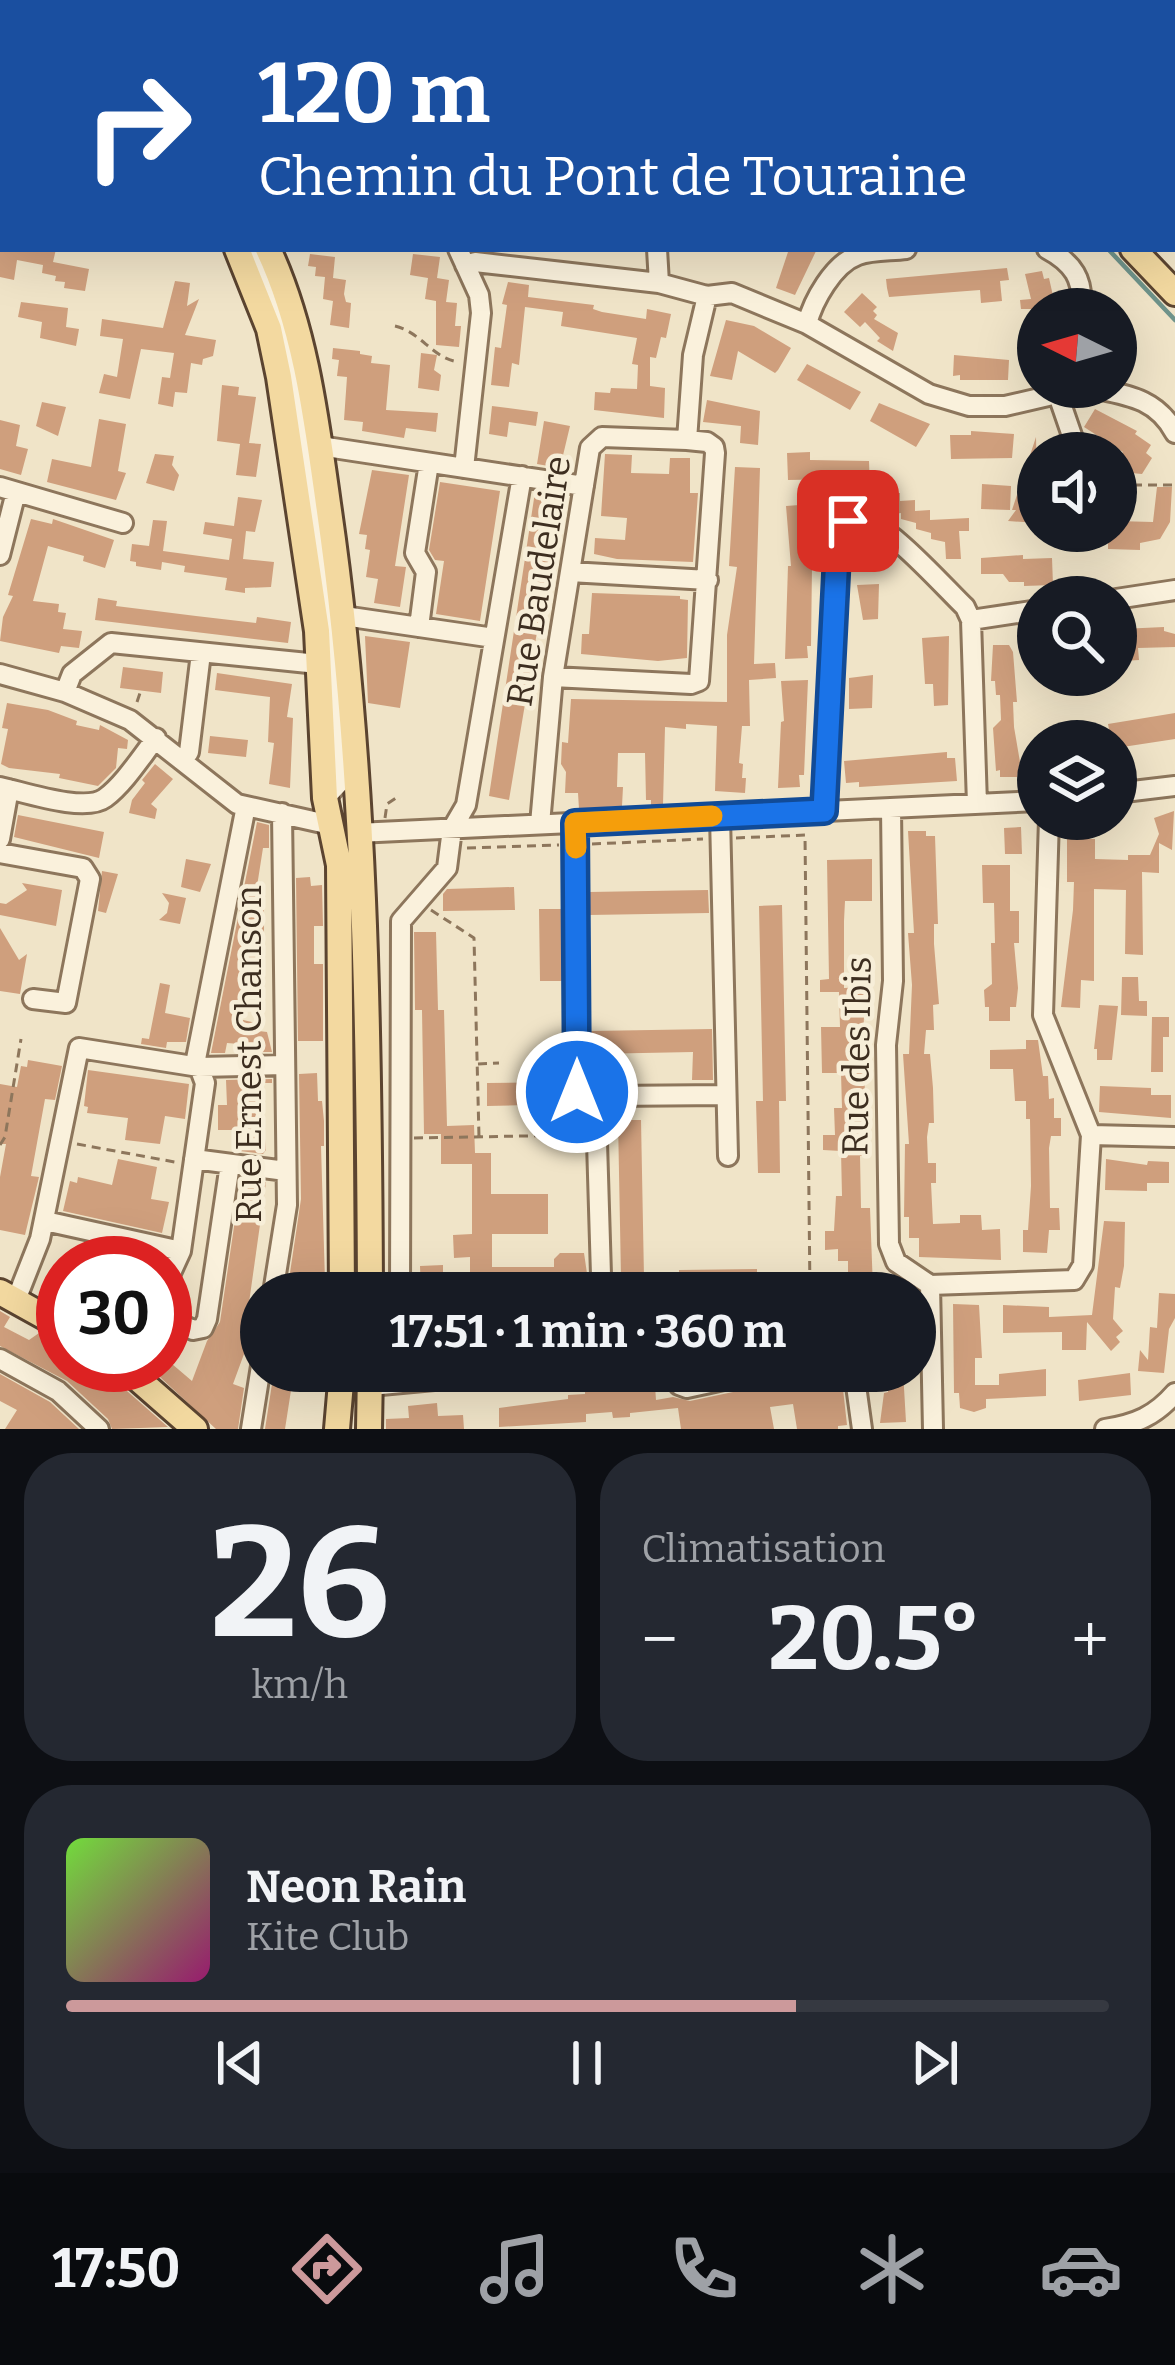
<!DOCTYPE html>
<html lang="fr">
<head>
<meta charset="utf-8">
<style>
	:root { --surface:#171b24; --page:#242831; --text:#f1f3f6; --muted:#9ea1a6; --line:#363941; --accent:#cc999b }
	body { margin:0; font-family:Bitter,serif; background:var(--page); color:var(--text); height:100vh; display:flex; flex-direction:column; font-size:45px; white-space:nowrap }
	* { box-sizing:border-box; margin:0 }
	p { font-size:39px; color:var(--muted) }
	.icon { flex:none; width:66px; height:66px; fill:none; stroke:currentColor; stroke-width:2; stroke-linecap:round; stroke-linejoin:round }
	.map { position:relative; height:1429px; overflow:hidden }
	.drawer { display:flex; flex-direction:column; gap:24px; padding:24px; background:#0d0f14; flex:1 }
	.drawer>* { flex:none }
	.banner { position:absolute; left:0px; top:0px; width:1176px; height:252px; box-shadow:0 12px 48px #0002; background:#1a4fa0; color:#fff; overflow:hidden }
	.needle { width:78px; rotate:275deg }
	.buttons { position:absolute; left:1017px; top:288px; display:grid; gap:24px }
	.buttons a { display:grid; place-items:center; width:120px; height:120px; border-radius:50%; background:var(--surface); box-shadow:0 12px 48px #0002; font-size:60px }
	.speed { position:absolute; left:36px; top:1236px; display:flex; gap:24px; font-size:60px; font-weight:700; text-align:center }
	.speed>* { display:grid; place-content:center; width:156px; height:156px; border-radius:50%; background:var(--surface); box-shadow:0 12px 48px #0002; line-height:1 }
	.speed .limit { border:18px solid #d22; background:#fff; color:#111 }
	.pin { position:absolute; display:grid; place-items:center; width:102px; height:102px; color:#fff; margin:-51px; border-radius:24px; box-shadow:0 6px 18px #0006 }
	.me { position:absolute; width:132px; margin:-66px; rotate:0deg; stroke-linejoin:round; filter:drop-shadow(0 0 9px #0008) }
	.turn { display:flex; align-items:center; gap:42px; height:252px; padding:0 60px; font-size:54px }
	.turn .icon { width:156px; height:156px; stroke-width:2.5 }
	.turn b { display:block; font-size:84px; line-height:102px }
	.big { font-size:90px; font-weight:700; line-height:1.1 }
	.drawer .tile { flex:1; display:flex; flex-direction:column; justify-content:center; gap:18px; min-width:0; padding:0 42px; border-radius:48px; background:var(--page) }
	.drawer .dial { align-items:center; gap:0 }
	.dial b { font-size:156px; line-height:1 }
	.song { display:flex; align-items:center; gap:36px }
	.cover { width:144px; height:144px; border-radius:18px; background:linear-gradient(135deg,hsl(100 70% 55%),hsl(320 70% 35%)) }
	.played { height:12px; border-radius:6px; background:linear-gradient(90deg,var(--accent) 70%,var(--line) 70%) }
	.keys { display:flex; justify-content:space-around; direction:ltr }
	.heat { display:flex; justify-content:space-between; align-items:center; font-size:66px; direction:ltr }
	.drawer .tiles { flex:1; display:grid; gap:24px; grid-template-columns:1fr 1fr }
	.tile:last-child { grid-column:span 2 }
	.trip { position:absolute; left:240px; top:1272px; width:696px; height:120px; border-radius:60px; background:var(--surface); box-shadow:0 12px 48px #0002; font-weight:700; line-height:120px; text-align:center }
	.tabs { display:flex; height:192px; justify-content:space-around; align-items:center; background:#090b0e; color:var(--muted) }
	.tabs .icon { width:84px; height:84px }
	.tabs .on { color:var(--accent) }
	.tabs b { font-size:54px; color:var(--text) }
	.map>svg:first-child { display:block }
	.lines { fill:none; stroke-linecap:round; stroke-linejoin:round }
	.stream { stroke:#6f938a; stroke-width:4.5 }
	.building { fill:#cf9f7d }
	.minor-casing { stroke:#8d765c; stroke-width:24 }
	.major-casing { stroke:#5b4430; stroke-width:30 }
	.path { stroke:#8d765c; stroke-width:3; stroke-dasharray:9 6; stroke-linecap:butt }
	.minor { stroke:#faf1dc; stroke-width:18 }
	.major { stroke:#f3d9a0; stroke-width:24 }
	.route-casing { stroke:#114b97; stroke-width:30 }
	.route { stroke:#1a73e8; stroke-width:21 }
	.slow { stroke:#f59e0b; stroke-width:21 }
	.labels { text-anchor:middle; dominant-baseline:central; stroke-width:9; stroke-linejoin:round; paint-order:stroke }
	.street-label { font-size:36px; fill:#3d2e20; stroke:#f7eed8 }
</style>
</head>
<body>
<div class="map">
<svg width="1175" height="1429" viewBox="0 0 1175 1429">
	<rect width="100%" height="100%" fill="#f0e4c8"/>
	<g class="lines">
		<path class="stream" d="M854 0 858 3
			M972 0 975 3
			M1173 215 1175 217
			M1108 249 1175 320"/>
	</g>
	<path class="building" d="M0 249H56L53 262 89 269 85 291 64 288 65 282 55 281 56 276 42 273 43 265 17 260 14 280 0 277Z
		M789 249H817L795 295 776 288Z
		M310 254 335 257 333 278 346 280 344 294 346 302 351 303 349 328 330 325 333 301 323 299 325 277 315 276 316 267 308 266Z
		M413 254 440 257 437 278 449 280 446 302 457 303 455 326H461L459 347 436 345V301L425 299 428 278 410 275Z
		M1007 268 1009 280 1000 281 1002 301 981 303 980 290 889 297 887 288 886 279Z
		M1042 271 1044 279 1049 278 1056 309H1021L1020 300 1031 299 1025 274Z
		M175 281 190 283 187 306 199 299 185 335 216 340 213 356 203 359 202 365 191 363 187 393 175 392 173 407 158 404 162 377 170 378 174 353 141 349 130 399 99 393 104 374 117 377 123 339 100 336 102 319 163 328Z
		M508 282 529 285 528 297 594 305 593 309 602 312 646 319 647 309 671 314 666 338 661 337 656 358 650 357V386L665 388 664 418 594 410 595 392 610 393 611 388 637 389 638 365 632 364 637 338 561 326 563 312 525 307 519 365 512 363 509 387 491 385 495 347 501 348 507 305 502 304Z
		M862 293 877 307 873 311 877 315 874 319 898 333 893 351 877 341 880 338 865 322 860 327 844 312Z
		M21 302 68 308 66 327 79 329 76 346 40 338 42 322 18 317Z
		M726 320 754 326 791 348 778 370 775 373 738 351 732 380 710 376Z
		M333 348 360 351V354L372 356 371 363 390 365 386 410 438 413 436 432 406 428 404 438 362 431 363 422 344 420 347 377 337 376 339 360 332 359Z
		M421 353 437 355 434 370 441 375 439 391 418 388Z
		M954 355 1009 360 1008 380H960V375L953 376Z
		M807 364 861 392 850 410 797 380Z
		M222 385 239 387 238 395 256 397 249 443 261 444 256 477 236 475 240 444 217 441Z
		M707 400 760 411 758 445 740 443 741 426 703 422Z
		M42 402 66 407 58 436 36 426Z
		M879 403 930 424 916 447 870 421Z
		M492 406 538 412 536 426 509 422 507 437 489 434Z
		M1095 409 1137 431 1135 434 1151 445 1146 453 1152 458 1142 474 1131 473 1116 463 1123 452 1084 427Z
		M99 419 126 424 118 471 126 473 116 500 47 482 52 459 91 467Z
		M0 420 20 425 16 446 28 449 21 475 0 469Z
		M544 421 570 426 560 468 537 464Z
		M971 431 1014 434 1012 458 951 459 950 435H971Z
		M1036 437 1038 523 1008 521 1016 510H1012Z
		M810 452V460L869 461 870 489 841 490 840 479 788 480 787 453Z
		M155 454 174 456 172 465 179 475 174 491 146 483Z
		M605 454 632 455 631 473 669 474 670 458H690V493H698L693 562 617 559 594 554 595 538 625 540 627 518 601 516Z
		M735 467 760 468 754 664 775 663 776 678 749 680 750 726H742L739 763 743 764 742 778H746L745 793 715 791 717 726 686 724V729L665 727 663 805 651 806V800H646L645 753H618L617 787H623L622 806 579 809 578 793H565L566 772 561 764 562 742 568 743 571 699 727 702V635L737 567 729 566Z
		M372 470 409 475 395 566 406 567 400 607 374 603 378 579 366 577 370 550 365 549 367 535 359 534Z
		M440 482 500 491 480 621 436 614 444 561 435 560 429 550Z
		M982 484 1011 486 1010 510 981 509Z
		M1157 487H1172L1170 522 1160 539 1140 543V550L1108 549V543L1092 542 1093 531H1116V521L1153 522Z
		M535 492 556 495 554 506H558L509 800 489 796Z
		M886 493H900V501L915 500V511L930 510V520L969 518V531H959L961 559H946L945 542 931 539V533L916 529V523L901 519V513L894 514V509L886 510Z
		M238 497 262 500 255 532 246 531 243 559 274 562 271 587 245 588V593L225 590 227 578 184 572 185 566 162 562 161 570 136 566V562L130 561 132 544 149 546 153 520 167 521 163 551 229 560 232 539 203 534 205 522 234 526Z
		M813 504 817 539 816 565 812 566 811 646H807L808 658 785 659 788 566H791L786 506Z
		M31 519 52 524 53 519 114 540 105 568 83 561 84 556 48 546 33 601 59 604 58 612 66 613 63 629 82 631 79 648 61 646 59 653 0 641 3 617 13 596 8 595Z
		M1023 555V559L1052 558 1053 585 1024 586V582H1009L1003 574H981V558Z
		M879 584 878 619 863 620 857 585Z
		M592 593 680 596V599L688 600 687 658 658 661 581 654 582 634H589Z
		M98 598 117 601 116 606 196 616 256 623 257 617 291 622 288 643 95 620Z
		M1164 627V631L1175 634V647L1138 648 1139 660 1123 661 1121 629Z
		M365 636 410 642 400 708 368 703Z
		M949 636 948 705 934 706 933 684H925L922 638Z
		M993 645H1009L1013 652 1017 702H1013L1014 727 1020 762 1017 777H1000V770L996 771 993 728 1001 720 1000 695H996L995 681H991Z
		M123 667 163 672 161 693 120 688Z
		M217 673 292 684 287 717 293 718 290 788 269 784 274 743 268 742 270 697 215 690Z
		M873 675 872 708 849 709V678Z
		M808 680 804 775H799L800 787 778 788 781 722 784 721 781 681Z
		M7 703 48 710 77 721 76 725 99 730 100 725 128 740 127 749 118 748 116 768 98 786 59 778 60 774 9 768 1 764 8 729 2 728Z
		M1175 713V739L1116 748V741H1111L1108 724Z
		M210 736 248 740 246 757 208 753Z
		M947 752V758H955L957 781 859 787V782L846 783 844 761Z
		M155 764 173 779 151 804 157 809 155 819 129 813 132 800 145 783 142 780Z
		M1174 811 1172 850 1159 843V873L1142 872 1143 955 1125 954 1126 890 1094 889V981L1081 980 1080 1008 1061 1007 1073 910 1074 882H1067V838L1095 839V859L1128 860V855H1150L1159 834 1154 818Z
		M18 815 104 832 99 858 14 837Z
		M257 822 269 825V848H263L255 899H264V932L256 974 264 976 261 989 256 988 254 996 243 994 239 1019 260 1024 259 1031 267 1032 272 1052H251V1045L227 1043 225 1053H211Z
		M1021 827 1022 854H1005L1004 828Z
		M908 831H926V836H935L938 924H934V944L939 1004 933 1005 934 1030H926L924 1054H930L933 1088 934 1123H929L927 1137 928 1163H936V1183H931L933 1224 960 1223V1215H981L982 1230 1000 1229 1001 1260 919 1257V1238H909V1217H904L905 1144H909L903 1054H909L912 985 908 933H914Z
		M186 859 211 864 200 892 181 887Z
		M872 859V901H845L844 921V988L865 987 862 1072H865L864 1128H868L869 1156H860L861 1208H870L873 1289 848 1290V1261H838V1249L825 1250V1231H834L836 1196H842L841 1151 823 1150V1135H835L834 1108H842L841 1073H822L821 1027H840L839 992H820V980L829 979 827 860Z
		M982 865H1010V911H1019V943H1014L1018 988 1016 1007H1010V1021H989V1007H985L984 990 992 984 991 943H995L994 903H983Z
		M102 871 118 874 106 913 98 911Z
		M310 877 311 886 322 885 323 926H314V964H323V1041H298L296 878Z
		M22 883 62 890 56 926 0 915V903L6 904 27 890Z
		M514 887 515 910 443 911V894L447 889Z
		M708 890 709 913 589 915V892Z
		M162 893 186 898 180 924 159 920 167 913 169 903Z
		M782 905 786 1101H779L780 1173H758L756 1101H763L759 906Z
		M539 909H561L563 981H540Z
		M0 928 19 960 27 954 20 994 0 991Z
		M414 932H436L438 1010H444L447 1126 474 1125 475 1153H491V1194H548V1234H492V1267H554V1259L560 1253H584L589 1287 470 1291V1257L454 1258 453 1235 472 1234V1164H441V1134H424L422 1010H415Z
		M1122 977H1138L1139 1001H1147V1016L1121 1015Z
		M160 983 170 985 165 1013 190 1018 186 1042H167L166 1048 141 1044 142 1038 149 1039Z
		M1099 1005 1118 1006 1112 1060H1097V1049H1094Z
		M1152 1017H1169V1037H1163V1072H1151Z
		M712 1029 713 1080H692L693 1052 592 1054 591 1031Z
		M1026 1040H1038L1043 1076H1048L1049 1099 1054 1098V1118H1061V1136H1051L1049 1148 1050 1208H1059L1060 1230H1049L1047 1253 1023 1252V1230H1028L1031 1186 1030 1119H1026V1101H1015L1013 1069H990V1050L1026 1049Z
		M28 1060 62 1066 55 1100 45 1099 31 1176 39 1177 25 1235 0 1230V1177L6 1144H0V1084L17 1087 21 1066 27 1067Z
		M88 1070 189 1084 185 1119 165 1116 160 1144 125 1140 128 1118 87 1113 88 1107 84 1106Z
		M317 1073 318 1101H322L324 1121V1146H321L325 1282 308 1280 307 1293H287L301 1199 299 1074Z
		M272 1079V1083H260L266 1150 263 1154 232 1150 236 1130H218V1105H227L226 1080Z
		M563 1082 565 1104 487 1106V1083Z
		M1100 1086 1151 1088V1095H1171V1118L1099 1112Z
		M618 1120H641L644 1277H621Z
		M118 1159 157 1167 151 1199 169 1202 162 1233 63 1211 70 1181 77 1183 78 1177 112 1185Z
		M1106 1159 1147 1165 1148 1161 1169 1162V1183H1147V1191L1105 1190Z
		M241 1179 266 1182 247 1317 260 1319 254 1355 244 1354 233 1384 244 1388 238 1429H216L147 1365H165V1358L192 1381 207 1341 220 1322Z
		M1104 1221 1125 1222 1124 1266 1120 1288 1115 1287 1113 1319 1123 1331 1116 1337 1120 1342 1111 1351 1087 1322 1086 1350H1062V1332L1003 1333V1305L1049 1307V1317L1092 1315Z
		M443 1265V1293H421L420 1266Z
		M757 1269V1275H804V1293L679 1292V1270Z
		M1159 1293 1175 1294V1318L1169 1329 1164 1373 1138 1371 1140 1350 1148 1360 1150 1327 1157 1328Z
		M953 1304 979 1305 982 1358H975V1385H999V1374L1046 1369V1396L986 1399V1408L974 1412 960 1408 959 1393H954Z
		M0 1311 10 1317 4 1327 29 1340 39 1333 63 1343V1365H106L111 1377 168 1427 112 1429 108 1419 67 1381 0 1346Z
		M274 1371H294L285 1429H265Z
		M833 1371H841L847 1425 838 1426V1429H797L793 1404 770 1407 774 1429H681L678 1408 630 1413V1417L613 1418 612 1412 586 1414V1422L499 1427V1408L568 1399V1395L585 1394V1389L655 1386 656 1400 673 1397 690 1401Z
		M888 1371H903L906 1422 880 1423 884 1393 888 1392Z
		M1130 1373 1131 1395 1079 1401 1078 1380Z
		M0 1374 50 1402 79 1429H5L17 1410 0 1401Z
		M437 1403 438 1416 463 1415 464 1429H386V1419L409 1418 408 1406Z"/>
	<g class="lines">
		<defs>
			<path id="minor" d="M239 0 243 3
				M419 0 420 3
				M678 0V3
				M708 0 709 3
				M365 3 372 0
				M251 249 285 336 323 570 339 783 325 798
				M458 249 479 295 481 313 464 468
				M657 249 659 283
				M1047 249C1073 263 1084 279 1081 309
				M465 265 475 262 659 283 707 296 732 293 807 324 929 394 969 406H1005L1087 387
				M807 324C813 301 833 264 858 255 872 250 891 251 906 249
				M1088 387C1125 395 1156 397 1175 433
				M1058 395 1078 453
				M320 446 584 486
				M0 487 123 523
				M1116 491H1121
				M0 555 16 492
				M570 572 708 580
				M1116 599 1175 590
				M344 616 494 638
				M971 620 1038 610
				M419 627 426 572 415 553 429 463
				M0 674 65 692 130 720 237 804 331 825
				M553 677 691 684 699 681 715 453 714 447 707 442 687 440
				M65 692 72 674 111 643 318 664
				M184 759 189 752 201 653
				M0 787C24 792 85 813 105 798 124 784 141 757 156 738
				M1116 793 1175 786
				M891 808 893 981 886 1045 889 1244 896 1262 930 1285
				M824 811 838 535C844 526 849 517 860 519 886 521 944 587 965 607L971 620 977 804
				M720 816 728 1156
				M1049 819 1043 1015 1091 1135
				M575 823 577 1092 596 1109 601 1275 610 1293
				M540 824 553 677 590 448 602 437 687 440 693 355 707 296
				M357 833 1038 801
				M0 839 9 789
				M0 853 83 868 90 879 66 1003 33 999
				M596 1109 606 1096 726 1095
				M194 1159 286 1171
				M45 1221 181 1251
				M165 1286 181 1251 205 1083 196 1059 246 806
				M273 1293 287 1205 282 813
				M400 1293 401 921 447 868 452 829 466 805 522 476
				M16 1300 40 1239 79 1048 199 1067 283 1065
				M165 1316 193 1330 203 1328 207 1319 230 1164
				M0 1359 58 1391 99 1429
				M673 1371 679 1385 687 1388 765 1371
				M854 1371 862 1429
				M370 1386 530 1371
				M251 1429 261 1366
				M933 1429 930 1285 1074 1280 1083 1265 1091 1135 1175 1137
				M1105 1429C1136 1424 1155 1416 1175 1393"/>
			<path id="major" d="M72 0 74 3
				M99 0 102 3
				M883 0 886 3
				M903 0 906 3
				M237 249 269 329 279 377 317 631 325 798 339 865 342 1293
				M268 249C305 328 316 418 328 504 366 764 369 1030 370 1293
				M1133 249 1175 293
				M0 1292 63 1327
				M122 1365 195 1429
				M337 1429 342 1371
				M369 1429 370 1371"/>
		</defs>
		<use href="#minor" class="minor-casing"/>
		<use href="#major" class="major-casing"/>
		<path class="path" d="M395 326C421 332 433 359 459 362
			M1133 485H1175
			M137 702 141 690
			M385 818 387 804 396 798
			M736 838 805 835 810 1293
			M592 844 703 839
			M467 848 559 845
			M431 910 474 938 479 1137
			M478 1064 499 1063
			M414 1138 579 1135
			M77 1144 180 1163
			M0 1145 5 1137 21 1039"/>
		<use href="#minor" class="minor"/>
		<use href="#major" class="major"/>
	</g>
	<g class="lines">
		<defs>
			<path id="route" d="M577 1092 575 823 824 811 838 535 848 521"/>
		</defs>
		<use href="#route" class="route-casing"/>
		<use href="#route" class="route"/>
		<path class="slow" d="M576 848 575 823 712 816"/>
	</g>
	<g class="labels">
		<g class="street-label">
			<text transform="translate(539 581) rotate(-81)">Rue Baudelaire</text>
			<text transform="translate(249 1054) rotate(-90)">Rue Ernest Chanson</text>
			<text transform="translate(857 1056) rotate(-89)">Rue des Ibis</text>
		</g>
	</g>
</svg>
<div class="buttons">
<a><svg class="needle" viewBox="-14 -14 28 28"><path d="M0-13l5 13h-10z" fill="#e53935"/><path d="M0 13l5-13h-10z" fill="#9ea1a6"/></svg></a>
<a><svg class="icon" aria-label="sound" viewBox="0 0 24 24"><path d="M4 9h4l5-4v14l-5-4H4zM17 9q2 3 0 6"/></svg></a>
<a><svg class="icon" aria-label="search" viewBox="0 0 24 24"><circle cx="10" cy="10" r="6"/><path d="M15 15l6 6"/></svg></a>
<a><svg class="icon" aria-label="layers" viewBox="0 0 24 24"><path d="M12 4l9 5-9 5-9-5zM3 14l9 5 9-5"/></svg></a>
</div>
<div class="speed"><div class="limit">30</div></div>
<div class="pin" style="left:848px;top:521px;background:#d93025"><svg class="icon" aria-label="arrive" viewBox="0 0 24 24"><path d="M6 21V4h12l-3 4 3 4H6"/></svg></div>
<svg class="me" style="left:577px;top:1092px" viewBox="-20 -20 40 40"><circle r="17" fill="#1a73e8" stroke="#fff" stroke-width="3"/><path d="M0-11L8 9 0 5-8 9z" fill="#fff"/></svg>
<div class="trip">17:51 · 1 min · 360 m</div>
<div class="banner">
<div class="turn"><svg class="icon" aria-label="right" viewBox="0 0 24 24"><path d="M7 20v-9h11M14 6l5 5-5 5"/></svg><div><b>120 m</b>Chemin du Pont de Touraine</div></div>
</div>
</div>
<section class="drawer">
<div class="tiles">
<div class="tile dial"><b>26</b><p>km/h</p></div>
<div class="tile"><p>Climatisation</p>
<div class="heat"><a>−</a><b class="big">20.5°</b><a>+</a></div>
</div>
<div class="tile">
<div class="song"><i class="cover"></i><div><b>Neon Rain</b><p>Kite Club</p></div></div>
<div class="played"></div>
<div class="keys"><svg class="icon" aria-label="previous" viewBox="0 0 24 24"><path d="M18 5L8 12l10 7zM5 5v14"/></svg><svg class="icon" aria-label="pause" viewBox="0 0 24 24"><path d="M8 5v14M16 5v14"/></svg><svg class="icon" aria-label="next" viewBox="0 0 24 24"><path d="M6 5l10 7-10 7zM19 5v14"/></svg></div>
</div>
</div>
</section>
<nav class="tabs">
<b>17:50</b>
<svg class="icon on" aria-label="directions" viewBox="0 0 24 24"><path d="M12 3l9 9-9 9-9-9zM9 14v-3h6M13 9l2 2-2 2"/></svg>
<svg class="icon" aria-label="music" viewBox="0 0 24 24"><path d="M9 18V5l10-2v13"/><circle cx="6" cy="18" r="3"/><circle cx="16" cy="16" r="3"/></svg>
<svg class="icon" aria-label="phone" viewBox="0 0 24 24"><path d="M5 4h4l2 5-3 2q2 4 5 5l2-3 5 2v4C11 20 4 13 5 4z"/></svg>
<svg class="icon" aria-label="climate" viewBox="0 0 24 24"><path d="M12 3v18M4 7l16 10M4 17L20 7"/></svg>
<svg class="icon" aria-label="car" viewBox="0 0 24 24"><path d="M5 17H2v-5l4-1 3-4h7l3 4 3 1v5h-3M9 17h6M6 11h13"/><circle cx="7" cy="17" r="2"/><circle cx="17" cy="17" r="2"/></svg>
</nav>
</body>
</html>
